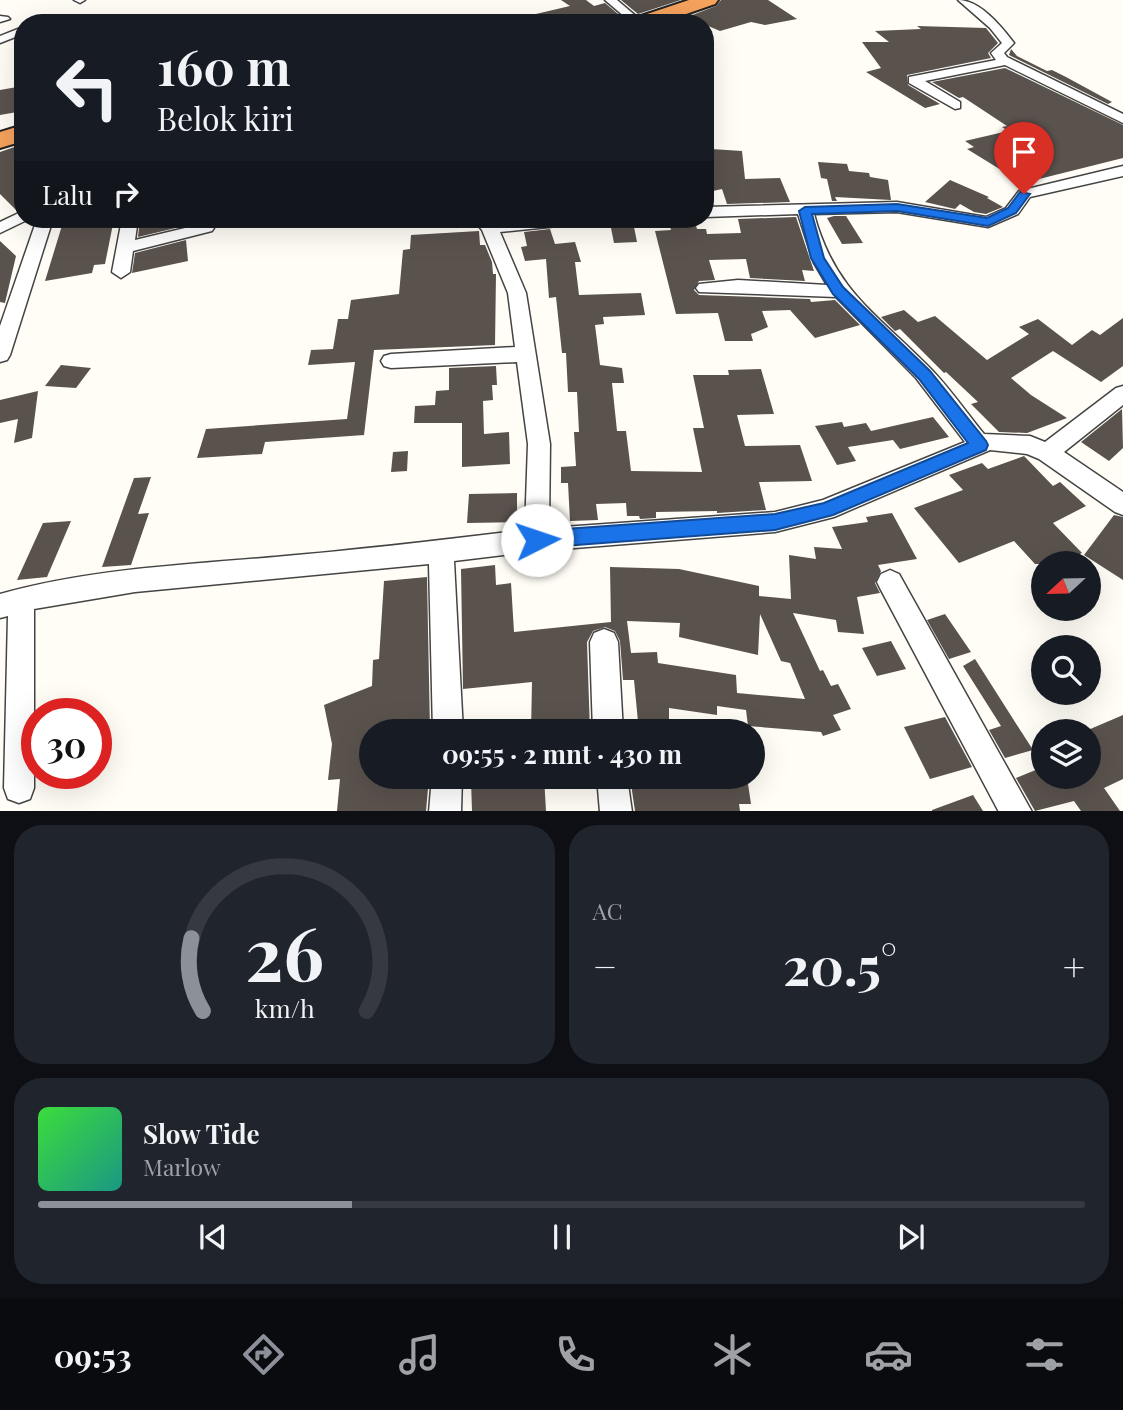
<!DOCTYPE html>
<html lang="id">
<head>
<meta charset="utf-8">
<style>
	:root { --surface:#171b24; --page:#20242c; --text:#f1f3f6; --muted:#9ea1a6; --line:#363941; --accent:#8c9099 }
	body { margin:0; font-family:"Playfair Display",serif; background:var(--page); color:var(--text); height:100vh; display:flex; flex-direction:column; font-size:26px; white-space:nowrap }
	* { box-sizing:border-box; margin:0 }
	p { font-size:23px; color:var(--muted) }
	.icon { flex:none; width:38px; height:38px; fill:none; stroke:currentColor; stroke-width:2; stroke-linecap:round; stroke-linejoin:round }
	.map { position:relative; height:811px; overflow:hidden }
	.sheet { display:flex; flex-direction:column; gap:14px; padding:14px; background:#0d0f14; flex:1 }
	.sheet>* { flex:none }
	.top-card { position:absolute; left:14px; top:14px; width:700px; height:214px; border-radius:28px; box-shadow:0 7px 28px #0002; background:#171b24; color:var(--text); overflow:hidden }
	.needle { width:46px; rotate:248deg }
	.buttons { position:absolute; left:1031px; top:551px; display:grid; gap:14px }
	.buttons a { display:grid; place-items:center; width:70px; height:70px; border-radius:50%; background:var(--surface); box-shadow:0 7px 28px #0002; font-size:35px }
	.speed { position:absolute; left:21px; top:698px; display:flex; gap:14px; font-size:35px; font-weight:700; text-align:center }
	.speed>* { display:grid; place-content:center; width:91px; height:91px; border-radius:50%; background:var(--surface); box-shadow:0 7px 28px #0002; line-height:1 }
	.speed .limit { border:10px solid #d22; background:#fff; color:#111 }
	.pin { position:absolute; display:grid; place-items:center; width:60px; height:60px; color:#fff; margin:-72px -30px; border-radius:50% 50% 50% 0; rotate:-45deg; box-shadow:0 0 7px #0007 }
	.pin .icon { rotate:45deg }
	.me { position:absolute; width:77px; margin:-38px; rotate:86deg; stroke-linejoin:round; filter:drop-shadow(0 0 5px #0008) }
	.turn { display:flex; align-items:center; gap:24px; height:147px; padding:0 28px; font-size:32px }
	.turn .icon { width:91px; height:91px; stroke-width:2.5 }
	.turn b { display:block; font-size:49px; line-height:60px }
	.then { display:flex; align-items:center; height:66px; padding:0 28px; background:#0003; gap:14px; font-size:26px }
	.big { font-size:52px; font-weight:700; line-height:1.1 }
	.sheet .tile { flex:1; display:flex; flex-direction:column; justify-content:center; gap:10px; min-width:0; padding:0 24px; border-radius:28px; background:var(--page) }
	.sheet .dial { align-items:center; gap:0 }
	.dial svg { height:182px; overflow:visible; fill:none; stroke:var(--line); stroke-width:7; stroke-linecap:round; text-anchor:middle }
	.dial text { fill:var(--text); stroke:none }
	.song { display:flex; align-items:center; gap:21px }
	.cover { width:84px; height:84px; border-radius:10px; background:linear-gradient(135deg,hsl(120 70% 55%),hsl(170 70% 35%)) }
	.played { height:7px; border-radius:4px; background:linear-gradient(90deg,var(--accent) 30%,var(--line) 30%) }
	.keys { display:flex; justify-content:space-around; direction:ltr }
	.heat { display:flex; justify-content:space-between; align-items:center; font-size:38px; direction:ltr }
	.sheet .tiles { flex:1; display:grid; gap:14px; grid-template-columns:1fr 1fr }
	.tile:last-child { grid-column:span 2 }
	.trip { position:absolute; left:359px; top:719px; width:406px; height:70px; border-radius:35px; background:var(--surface); box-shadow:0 7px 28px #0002; font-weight:700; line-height:70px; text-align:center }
	.tabs { display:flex; height:112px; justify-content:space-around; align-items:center; background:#090b0e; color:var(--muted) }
	.tabs .icon { width:49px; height:49px }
	.tabs .selected { color:var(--accent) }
	.tabs b { font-size:32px; color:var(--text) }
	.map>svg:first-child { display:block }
	.building { fill:#5a524d; fill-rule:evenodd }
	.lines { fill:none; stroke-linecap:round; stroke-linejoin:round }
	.street-casing { stroke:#444; stroke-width:3 }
	.highway-casing { stroke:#222; stroke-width:4 }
	.street { fill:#fff; fill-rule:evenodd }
	.highway { fill:#f5a25d; fill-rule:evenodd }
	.route { fill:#1a73e8; stroke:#114b97; stroke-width:2 }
</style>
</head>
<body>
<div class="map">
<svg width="1123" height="812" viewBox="0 0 1123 812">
	<rect width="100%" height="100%" fill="#fffdf5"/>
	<path class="building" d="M561 0H586L594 6 605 3 624 19 608 23 599 16 570 23H523V17L570 6Z
		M621 0H681L638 14Z
		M721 0H768L797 19 765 25 751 22 720 31 687 17 716 6Z
		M917 26 986 28 998 43 988 53 991 58 907 75 908 85 940 104 925 108 866 72 881 68 862 42H889L875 31 921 29Z
		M1011 49 1017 56 1047 71 1052 70 1066 77 1112 102 1108 104 1009 55Z
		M1005 68 1123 125V158L1039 179 1025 169 1006 173 967 149 974 147 965 141 1008 131 1002 127 1007 126 963 97 959 98 932 82Z
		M23 86V111L0 115V90Z
		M23 144V209L17 211 0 194V152Z
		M711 149 742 151 745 179 780 178 790 202 727 204 722 189 713 191Z
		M818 162 847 164 849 171 869 173 870 177 888 180 891 200 835 197 837 201H832L827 179 821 178Z
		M950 180 989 197 987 198 1003 207 986 214 974 212 960 204 955 209 925 202Z
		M834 216H846L863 243 842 244 827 218Z
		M796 217 814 271 802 270 805 281 750 278 746 259 709 260 715 280 699 281 694 290 699 295 810 299 811 302 835 300 860 325 815 338 790 310 762 311 768 327 751 334 753 341H725L718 313 676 314 655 231 671 230 668 219H694L697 229H706L707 234 741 233 738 219Z
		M64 219H114L105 264 94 265 92 273 45 281Z
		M140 219H183L184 226 138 237Z
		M634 227 637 242 614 243 611 228Z
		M550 229 555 244 575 242 581 262H575L579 295 641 293 645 315 603 317 604 324 595 325 600 365 622 368 624 383H612L617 431H626L631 471 702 472 693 428H704L693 375H729L728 370 761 369 774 414 737 415 745 446 800 445 812 481 759 482 766 510 717 513V511L656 512V518L640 519 639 516H627L626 503 596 504 598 520 570 521 568 483H561V467L576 466 574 432H579L577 392H568L566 353H562L556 297 549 298 546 259 525 261 521 247 527 246 524 232Z
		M479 231 480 245H485L492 262 493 274H496L495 345 374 350 364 435 265 442 262 454 197 458 206 429 347 419 355 362 308 365 311 350 333 349 338 319H348L351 300 399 294 403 250 410 249 411 235Z
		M186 240 188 261 132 273 135 253Z
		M0 241 16 256 5 303 0 302Z
		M904 310 918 322 935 316 987 360 1029 334 1019 327 1038 319 1072 345 1092 330 1100 335 1123 318V366L1101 382 1053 351 1011 378 1031 395 1067 418 1027 433 999 432 971 404 978 402 946 372 944 373 900 329 895 331 881 317Z
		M61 365 91 368 76 388 45 386Z
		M496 366 497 385H492L493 400 483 401 484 434 509 432 510 464 462 467V423H414L415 406 435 405 436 391 449 390V368Z
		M38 391 32 438 14 443 18 419 0 423V400Z
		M1122 409 1123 448 1109 461 1081 442Z
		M933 417 949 437 900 449 893 440 848 447 856 461 837 465 815 426 842 422 844 427 866 423 871 431Z
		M408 451 407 471 391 472 393 452Z
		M1024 456 1053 486 1060 482 1086 506 1053 523 1082 553 1058 564H1035L1014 541 959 563 914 508 963 490 949 475 982 463 988 469Z
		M151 477 138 514 149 513 131 565 102 567 134 478Z
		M517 493V522L467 523 469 494Z
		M892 513 917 559 878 565 881 571 875 583 880 593 857 597 864 634 838 632 836 620 793 613 820 671 823 670 831 686 838 684 851 709 833 715 841 730 823 736 821 732 748 726 746 710 717 706V715L669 708V732H639L634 680H623L620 641 615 631 605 627 593 631 587 642 590 732H531L532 682 463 689 461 569 495 565 496 585 511 583 514 632 611 622 610 567 679 569 759 586V596L791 599 789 555 816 559 814 547 842 549 832 527 868 522 866 517ZM760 614 781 661 790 663 805 699 737 693 736 675 658 663 657 652 631 653 627 621 680 623 679 637 758 655Z
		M1114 515 1123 517V580L1084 555Z
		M71 521 47 577 17 580 43 523Z
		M427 577 430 731 371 732V780L429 777 426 811H337L340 779 328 780 332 744 324 705 372 686 373 660 379 659 384 581Z
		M945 614 971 652 949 659 927 620Z
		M891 641 906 669 877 676 862 648Z
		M975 659 1015 722 1033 750 1005 758 989 730 1001 726 963 666Z
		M1123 715V779L1104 788 1120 811H1081L1074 801 1035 811 1016 778 1043 767V777H1088V730Z
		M945 717 972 767 930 779 904 727Z
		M505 777H544L546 811H472L471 780Z
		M630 777H747L751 804H739L740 811H635Z
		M973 795 983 811H932V810Z"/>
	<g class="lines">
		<defs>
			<path id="street" d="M74 0H85L80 3Z
				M605 0H617L644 23H632Z
				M958 0C980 0 1001 26 1014 43L1004 53 1007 57 1123 114V123L1005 65 925 81 960 102V108L955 109 909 83V77L996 60 991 53 1002 43 990 28Z
				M0 16 8 17 10 19 0 22Z
				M23 27V34L0 43V36Z
				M1123 166V176L1030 197 1018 214 988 227 897 212 814 214C834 290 877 314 929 367 949 387 966 412 984 434L1030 436 1045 442 1116 388 1123 386V405L1064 452 1123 492V515L1115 512 1039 459 1027 454 990 450 834 517 775 532 537 551 454 561 463 732H433L429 564 135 592 34 609V788L30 799 19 803 8 799 4 788 8 616 0 618V594C90 569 182 565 275 557 359 550 442 540 525 530L528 444 517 362 391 368 384 366 381 361 384 356 391 354 515 347 508 293 482 230 473 219H490L494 223 532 219H585L577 224 500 232 526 293 550 444 549 528 775 512 823 500 965 442 916 378 836 297 699 292 696 288 699 284 738 280 827 285 814 263 798 214 705 217V207L897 202 986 217 1006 208 1019 191Z
				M23 211V219H29L0 233V222Z
				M37 219H53L10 355 7 360 0 362V326Z
				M122 219H138L135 240 206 223 214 228 212 231 133 251 130 272 121 278 112 272Z
				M890 570 899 574 1032 812H999L881 590 877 582 881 574Z
				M604 629 614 633 618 642 623 732H593L590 642 594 633Z
				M432 777H462L461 812H429Z
				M597 777H627L632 812H600Z"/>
			<path id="highway" d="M689 0H718L715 4 660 23H629L632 19Z
				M23 125V141L0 148V132Z"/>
		</defs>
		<use href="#street" class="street-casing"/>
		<use href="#highway" class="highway-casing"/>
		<use href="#street" class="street"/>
		<use href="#highway" class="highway"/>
	</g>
	<path class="route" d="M1020 192 1030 194 1016 213 988 226 897 211 812 214 824 258 843 287 930 371 986 441 988 445 986 450 833 515 775 530 537 548 531 545 528 540 531 534 537 531 775 514 824 503 968 443 919 379 833 294 811 258 799 211 805 207 897 204 987 218 1008 208Z"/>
</svg>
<div class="buttons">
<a><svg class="needle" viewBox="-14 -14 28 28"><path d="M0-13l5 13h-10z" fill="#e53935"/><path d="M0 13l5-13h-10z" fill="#9ea1a6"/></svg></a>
<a><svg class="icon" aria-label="search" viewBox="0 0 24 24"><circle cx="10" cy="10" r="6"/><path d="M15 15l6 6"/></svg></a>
<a><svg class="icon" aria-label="layers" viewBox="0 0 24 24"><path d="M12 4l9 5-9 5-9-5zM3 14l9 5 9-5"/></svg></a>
</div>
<div class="speed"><div class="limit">30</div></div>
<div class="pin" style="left:1024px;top:194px;background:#d93025"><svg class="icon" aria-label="arrive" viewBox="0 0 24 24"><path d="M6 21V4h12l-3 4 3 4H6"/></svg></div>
<svg class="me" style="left:537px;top:540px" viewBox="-20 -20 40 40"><circle r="19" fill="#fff"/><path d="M0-13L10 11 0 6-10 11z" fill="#1a73e8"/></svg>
<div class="trip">09:55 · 2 mnt · 430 m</div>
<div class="top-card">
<div class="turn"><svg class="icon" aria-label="left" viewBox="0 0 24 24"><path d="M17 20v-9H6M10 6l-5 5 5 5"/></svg><div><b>160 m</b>Belok kiri</div></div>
<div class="then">Lalu<svg class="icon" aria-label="right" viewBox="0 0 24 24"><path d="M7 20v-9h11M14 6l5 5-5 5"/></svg></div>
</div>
</div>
<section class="sheet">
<div class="tiles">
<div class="tile dial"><svg viewBox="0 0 100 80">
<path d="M14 69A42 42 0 1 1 86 69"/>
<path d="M14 69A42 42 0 0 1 9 37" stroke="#8c9099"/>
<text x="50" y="56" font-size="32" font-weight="700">26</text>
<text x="50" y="72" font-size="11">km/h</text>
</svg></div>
<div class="tile"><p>AC</p>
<div class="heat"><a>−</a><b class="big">20.5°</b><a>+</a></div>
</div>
<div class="tile">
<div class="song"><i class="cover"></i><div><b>Slow Tide</b><p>Marlow</p></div></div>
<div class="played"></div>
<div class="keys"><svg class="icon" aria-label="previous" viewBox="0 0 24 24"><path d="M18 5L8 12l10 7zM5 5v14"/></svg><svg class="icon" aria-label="pause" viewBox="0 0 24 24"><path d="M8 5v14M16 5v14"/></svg><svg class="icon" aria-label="next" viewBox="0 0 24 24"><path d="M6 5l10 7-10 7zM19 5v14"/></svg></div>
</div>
</div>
</section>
<nav class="tabs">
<b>09:53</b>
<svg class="icon selected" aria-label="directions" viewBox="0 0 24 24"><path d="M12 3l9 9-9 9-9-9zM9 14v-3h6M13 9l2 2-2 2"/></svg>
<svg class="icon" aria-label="music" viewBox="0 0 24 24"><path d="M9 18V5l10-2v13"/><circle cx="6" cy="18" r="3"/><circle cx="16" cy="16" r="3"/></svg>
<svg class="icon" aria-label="phone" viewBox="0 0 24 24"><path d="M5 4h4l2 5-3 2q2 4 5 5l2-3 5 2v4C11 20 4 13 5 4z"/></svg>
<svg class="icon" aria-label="climate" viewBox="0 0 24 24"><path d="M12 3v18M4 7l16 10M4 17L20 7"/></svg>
<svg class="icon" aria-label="car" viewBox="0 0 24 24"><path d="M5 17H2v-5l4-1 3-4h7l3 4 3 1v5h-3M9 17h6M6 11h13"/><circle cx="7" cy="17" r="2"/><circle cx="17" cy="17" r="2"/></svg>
<svg class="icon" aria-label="filters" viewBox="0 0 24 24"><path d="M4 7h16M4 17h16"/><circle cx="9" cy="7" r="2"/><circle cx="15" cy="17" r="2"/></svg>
</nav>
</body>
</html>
